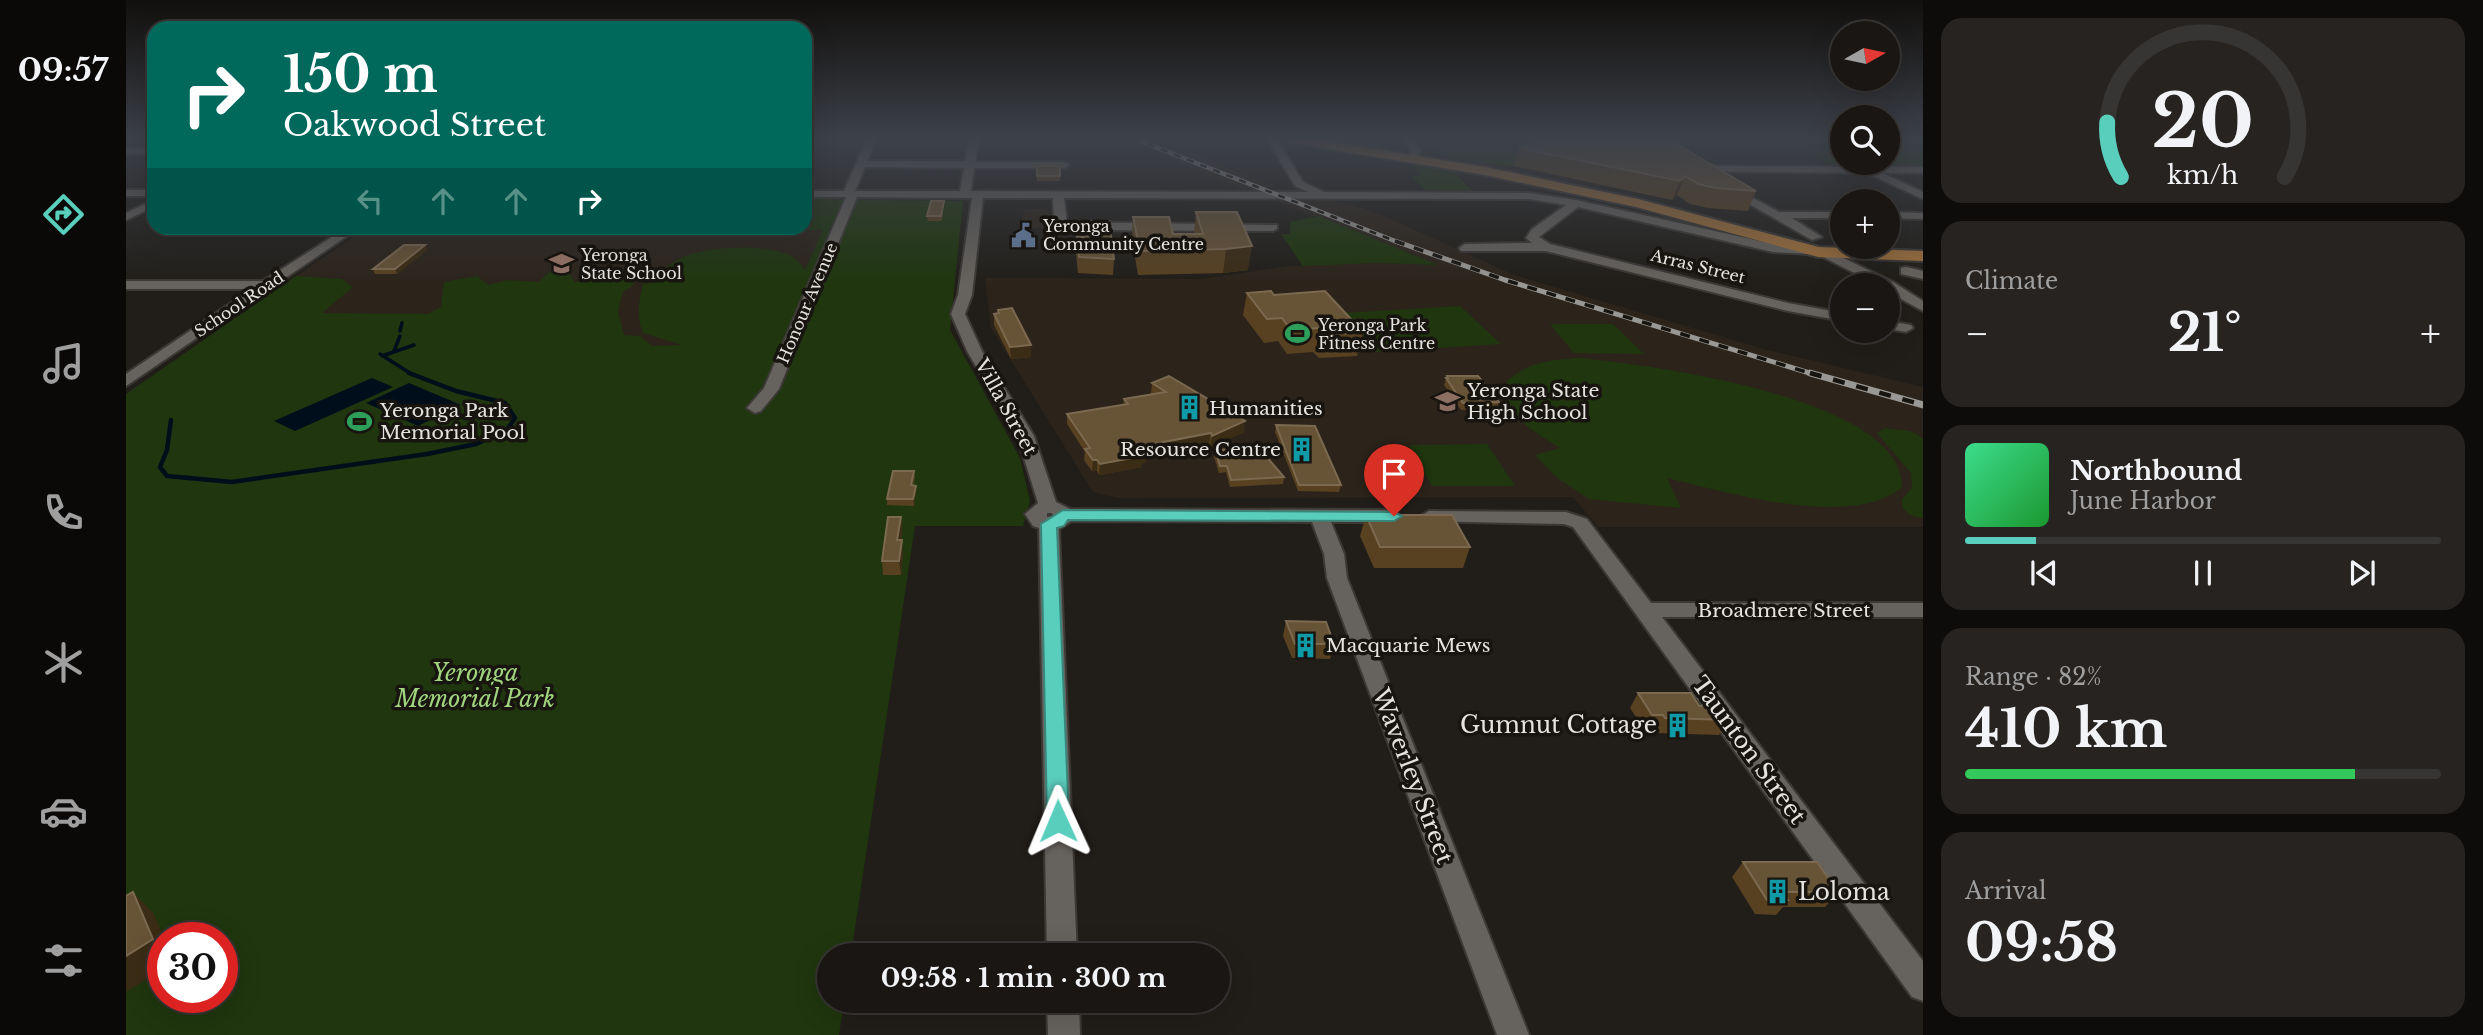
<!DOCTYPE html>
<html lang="en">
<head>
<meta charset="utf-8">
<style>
	:root { --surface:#191613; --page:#262321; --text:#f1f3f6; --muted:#9f9fa0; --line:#373533; --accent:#5acebd }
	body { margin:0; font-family:"Libre Baskerville",serif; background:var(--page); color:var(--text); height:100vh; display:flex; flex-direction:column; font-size:26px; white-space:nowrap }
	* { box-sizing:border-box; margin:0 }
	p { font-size:23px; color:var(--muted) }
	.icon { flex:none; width:38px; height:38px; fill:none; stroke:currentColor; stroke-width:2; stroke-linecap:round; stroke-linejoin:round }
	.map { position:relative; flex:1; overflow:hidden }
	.panel { display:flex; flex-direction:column; gap:18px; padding:18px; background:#0e0c0a; width:560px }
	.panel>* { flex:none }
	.top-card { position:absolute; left:21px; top:21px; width:665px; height:214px; border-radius:21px; box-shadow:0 7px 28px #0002,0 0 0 2px var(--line); background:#00695c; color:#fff; overflow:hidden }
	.needle { width:46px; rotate:81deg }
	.buttons { position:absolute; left:1704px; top:21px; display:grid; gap:14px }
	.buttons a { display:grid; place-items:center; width:70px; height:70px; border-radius:50%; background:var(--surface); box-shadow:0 7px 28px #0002,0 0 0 2px var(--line); font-size:35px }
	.speed { position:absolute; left:21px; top:922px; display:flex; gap:14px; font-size:35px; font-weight:700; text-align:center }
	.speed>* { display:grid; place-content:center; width:91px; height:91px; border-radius:50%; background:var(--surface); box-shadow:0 7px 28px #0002,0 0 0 2px var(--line); line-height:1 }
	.speed .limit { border:10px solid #d22; background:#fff; color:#111 }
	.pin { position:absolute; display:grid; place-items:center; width:60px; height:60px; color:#fff; margin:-72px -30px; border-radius:50% 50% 50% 0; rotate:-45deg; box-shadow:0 0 7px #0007 }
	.pin .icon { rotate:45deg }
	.me { position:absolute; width:77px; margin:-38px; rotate:359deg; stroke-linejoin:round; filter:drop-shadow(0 0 5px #0008) }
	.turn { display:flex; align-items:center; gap:24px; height:147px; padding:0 21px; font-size:32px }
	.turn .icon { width:91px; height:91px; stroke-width:2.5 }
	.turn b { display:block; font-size:49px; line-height:60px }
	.lanes { display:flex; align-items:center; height:66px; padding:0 21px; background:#0003; justify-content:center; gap:35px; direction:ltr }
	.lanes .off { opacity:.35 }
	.big { font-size:52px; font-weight:700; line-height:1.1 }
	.panel .tile { flex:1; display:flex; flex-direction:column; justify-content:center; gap:10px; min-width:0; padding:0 24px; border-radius:21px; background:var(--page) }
	.panel .dial { align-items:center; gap:0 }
	.dial svg { height:182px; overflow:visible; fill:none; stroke:var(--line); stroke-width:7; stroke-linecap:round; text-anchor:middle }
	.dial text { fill:var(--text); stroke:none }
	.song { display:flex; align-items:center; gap:21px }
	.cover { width:84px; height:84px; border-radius:10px; background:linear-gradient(135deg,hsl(150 70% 55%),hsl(130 70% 35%)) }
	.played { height:7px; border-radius:4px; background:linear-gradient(90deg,var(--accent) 15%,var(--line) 15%) }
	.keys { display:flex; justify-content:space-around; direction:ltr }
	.heat { display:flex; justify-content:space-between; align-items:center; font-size:38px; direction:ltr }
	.charge { height:10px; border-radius:5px; background:linear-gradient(90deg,#34c759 82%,var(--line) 0) }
	.trip { position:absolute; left:691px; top:943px; width:413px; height:70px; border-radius:35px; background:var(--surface); box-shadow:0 7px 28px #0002,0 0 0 2px var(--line); font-weight:700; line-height:70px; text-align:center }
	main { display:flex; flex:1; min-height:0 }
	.tab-bar { display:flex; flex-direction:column; width:126px; justify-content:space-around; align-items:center; background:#0a0908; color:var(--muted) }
	.tab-bar .icon { width:49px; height:49px }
	.tab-bar .active { color:var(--accent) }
	.tab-bar b { font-size:32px; color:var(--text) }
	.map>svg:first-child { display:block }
	.built { fill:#2c241b }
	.green { fill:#1f360e; fill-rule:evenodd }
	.water { fill:#000e1c }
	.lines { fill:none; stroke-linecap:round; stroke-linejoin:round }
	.stream-far1 { stroke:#000e1c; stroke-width:3.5 }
	.stream { stroke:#000e1c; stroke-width:4.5 }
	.minor-casing { stroke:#3b3835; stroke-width:4 }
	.major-casing { stroke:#3b3835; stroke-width:4 }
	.minor { fill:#66625d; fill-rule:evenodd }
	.major { fill:#9d6f3b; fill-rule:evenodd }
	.rail-far2-casing { stroke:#9a9894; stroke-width:4.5 }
	.rail-far1-casing { stroke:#9a9894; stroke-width:5 }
	.rail-casing { stroke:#9a9894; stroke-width:7 }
	.rail-far2 { stroke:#181510; stroke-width:2.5; stroke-dasharray:7; stroke-linecap:butt }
	.rail-far1 { stroke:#181510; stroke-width:3.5; stroke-dasharray:10; stroke-linecap:butt }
	.rail { stroke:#181510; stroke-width:4.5; stroke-dasharray:12; stroke-linecap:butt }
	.wall { fill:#584121 }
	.shaded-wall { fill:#3b2c15 }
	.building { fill:#675336; stroke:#7b6950; stroke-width:2 }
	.route { fill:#5acebd; stroke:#3a867b; stroke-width:2 }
	.labels { text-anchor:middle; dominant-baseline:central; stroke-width:7; stroke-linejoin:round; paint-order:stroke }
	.far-poi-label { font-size:16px; fill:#e5e3e0; stroke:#181510; text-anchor:start }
	.far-street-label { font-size:16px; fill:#e5e3e0; stroke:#181510 }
	.poi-label { font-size:19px; fill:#e5e3e0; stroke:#181510; text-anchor:start }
	.street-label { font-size:19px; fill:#e5e3e0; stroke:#181510 }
	.near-park-label { font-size:23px; font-style:italic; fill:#a0d57e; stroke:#181510 }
	.near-poi-label { font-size:23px; fill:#e5e3e0; stroke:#181510; text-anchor:end }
	.near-street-label { font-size:23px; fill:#e5e3e0; stroke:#181510 }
</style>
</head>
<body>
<main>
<nav class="tab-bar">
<b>09:57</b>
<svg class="icon active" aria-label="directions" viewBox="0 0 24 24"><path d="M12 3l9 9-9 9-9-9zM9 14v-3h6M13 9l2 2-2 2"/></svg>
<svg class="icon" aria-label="music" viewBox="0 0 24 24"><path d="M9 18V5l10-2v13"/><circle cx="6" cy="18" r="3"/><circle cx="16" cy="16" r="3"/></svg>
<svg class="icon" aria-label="phone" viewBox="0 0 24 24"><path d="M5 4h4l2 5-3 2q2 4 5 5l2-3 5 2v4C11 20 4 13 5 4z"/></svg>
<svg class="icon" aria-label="climate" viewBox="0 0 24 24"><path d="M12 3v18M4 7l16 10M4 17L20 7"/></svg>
<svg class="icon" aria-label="car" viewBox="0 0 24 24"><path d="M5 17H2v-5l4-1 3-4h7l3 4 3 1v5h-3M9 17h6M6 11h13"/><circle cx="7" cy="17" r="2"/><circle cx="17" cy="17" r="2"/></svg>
<svg class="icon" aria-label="filters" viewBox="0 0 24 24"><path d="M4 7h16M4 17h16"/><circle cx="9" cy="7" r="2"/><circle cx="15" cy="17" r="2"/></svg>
</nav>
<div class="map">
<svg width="1797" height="1035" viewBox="0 0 1797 1035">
	<rect width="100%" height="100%" fill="#211e19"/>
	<path class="built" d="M994 139H1034L1146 186 1139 191 1120 190Z
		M679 199H712L643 349 431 348 105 320 241 228H679Z
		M1201 199 1247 211 1388 275 1637 349 1797 387V527H1472L1447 497 993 498 967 492 865 328 859 278 1076 279 1163 266 1251 263 1309 265 1147 200Z
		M899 209H922L929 228H893Z"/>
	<path class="green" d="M1295 139H1510L1441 148 1380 167 1317 156 1301 148Z
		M1653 139H1717V163H1762V139H1797V166L1706 165Z
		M1281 161 1325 169 1346 191 1299 190 1286 176H1294Z
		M679 199 837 201 824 330 894 458 904 501 897 526H789L725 955 704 956V1001H718L713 1035H0V394L170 276 216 279 227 287 196 313 302 314 315 307 318 282 351 276 362 285 382 280 413 282 427 269 442 272 449 282 491 279 503 272 514 273 505 287 497 292 492 311 498 335 514 336 526 346 556 345 517 333C510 317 513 300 517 284L526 283C535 273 542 264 555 258 579 246 633 244 658 253 668 256 674 262 679 270L697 230H647L649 228H679ZM37 938H96V998H37Z
		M1192 216 1312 265 1251 263 1177 266 1155 234H1164V222Z
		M1334 306 1375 344 1251 352 1217 313Z
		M1424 324H1487L1518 354 1448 353Z
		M1454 358C1522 365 1778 397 1776 487 1727 530 1600 492 1541 478L1555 508 1463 499 1430 477 1409 455 1434 448C1408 431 1376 417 1381 381 1405 361 1423 360 1454 358Z
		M1759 428 1784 431 1797 438V518L1786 516 1777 509 1776 499 1786 488 1785 473 1751 433Z
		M1361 444 1389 486H1306L1283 445Z"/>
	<path class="water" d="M246 378 267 387 169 431 148 421Z
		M283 383 335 405 292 426 240 403Z"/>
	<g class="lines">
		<path class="stream-far1" d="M274 331 276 323
			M268 351 274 336
			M254 354 287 375
			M256 356 288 345"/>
		<path class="stream" d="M45 420 41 450 34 467 41 476 106 482 301 454 350 444 381 430 389 418 379 403 330 391 283 373"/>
		<defs>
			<path id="minor" d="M741 139H751L741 161H839L843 139H853L849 162H938L943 165 938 168H848L845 191 1182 192 1169 186 1141 139H1151L1177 182 1198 192 1403 193 1450 200 1647 244 1687 247V253L1683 254 1647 252 1452 207 1413 237 1424 244 1662 303 1717 313V321L1662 311 1420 251H1335L1333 248 1339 244 1406 243 1400 238 1406 229 1440 205 1403 199 938 198 941 222 1151 225V229L1147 231 938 230 928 223 927 198H857L846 295 839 314 856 351 908 436 930 502 944 509 1265 510 1275 516 1265 522H1205L1218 554 1221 578 1403 1035H1371L1201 578 1198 554 1186 522 945 521 933 529 951 956H921L913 528 907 526 899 514 912 503 891 436 841 351 825 314 832 295 846 198 731 197 653 389 635 411 629 413 621 408 638 388 720 197H679V191H718ZM739 167 838 168 834 191H729ZM921 513H926L927 516 921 517Z
				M1277 139H1287L1295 150 1291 160 1282 158 1285 150Z
				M0 148H28V154H0Z
				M1572 166 1797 167V173H1756L1797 192V199L1741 173 1568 171 1567 169Z
				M1603 185 1653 212H1717V218H1666L1696 237 1686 240 1599 190 1598 188Z
				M0 190H28V196H0Z
				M28 200V207L0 220V213Z
				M1762 212 1797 213V219L1762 218Z
				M220 228H233L0 386V374L126 289H0V281H137Z
				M1699 249 1767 282 1797 301V311L1762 292V285H1752L1695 256 1693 253Z
				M1780 267 1797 271V279L1775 274V268Z
				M1762 321 1785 325 1787 328 1780 332 1762 329Z
				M1303 511 1440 512 1461 519 1525 603H1797V617H1536L1797 961V1001L1786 997 1447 527 1438 524 1296 521 1293 517Z
				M921 1001H953L954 1035H922Z"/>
			<path id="major" d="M1161 139H1187L1359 167 1512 199 1693 247 1797 251V261L1692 257 1510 207 1359 175 1167 143Z"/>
		</defs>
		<use href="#minor" class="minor-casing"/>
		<use href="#major" class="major-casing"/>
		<use href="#minor" class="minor"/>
		<use href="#major" class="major"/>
		<defs>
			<path id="rail-far2" d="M1009 139 1274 243"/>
			<path id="rail-far1" d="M1269 241 1379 280 1690 375"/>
			<path id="rail" d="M1684 373 1797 405"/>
		</defs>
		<use href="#rail-far2" class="rail-far2-casing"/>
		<use href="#rail-far1" class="rail-far1-casing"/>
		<use href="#rail" class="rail-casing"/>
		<use href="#rail-far2" class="rail-far2"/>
		<use href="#rail-far1" class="rail-far1"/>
		<use href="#rail" class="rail"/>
	</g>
	<path class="wall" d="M1540 141 1630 191 1622 211 1582 208 1564 204 1551 195 1546 200 1387 166 1393 148Z
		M911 166H934V181H911Z
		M818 201 816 221H802L801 216Z
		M1070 212 1122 270 1097 273 1012 275 1006 240 1007 217 1047 234H1068Z
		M959 221 988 259 987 275 952 273 950 253 951 237H959Z
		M299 245 301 250 271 274H249L247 269Z
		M1121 293 1148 295 1237 332 1231 356 1193 358 1187 352 1161 354 1152 341 1138 343 1117 315Z
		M872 310 905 357 885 359 868 325V314L872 313Z
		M1321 376 1373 402 1371 408 1335 410 1318 385Z
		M1026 383 1118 432 1084 447 1083 444 1020 456V462L1016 463V467L973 475 971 471H966L958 460 959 452 941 424V414L997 405 998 399 1025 394Z
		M1150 425 1215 485 1213 492 1172 491 1149 432Z
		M1089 450 1158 477 1157 484 1104 487 1100 472 1093 473 1088 457Z
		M788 471 789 478 787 485 790 492 788 506 761 505V499Z
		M1240 515 1344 547 1337 568H1248L1234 536Z
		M775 517 776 531 775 540 777 554 775 575H757L756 561Z
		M1160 621 1208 644 1204 659 1166 658 1157 636Z
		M1512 693 1573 706 1602 720 1593 735 1530 733 1528 730 1518 729 1504 708Z
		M1617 862 1712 892 1699 907H1657L1650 915 1629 914 1606 877Z"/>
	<path class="shaded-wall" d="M1559 176 1551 195 1546 200 1554 181Z
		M299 245 301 250 271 274 269 269Z
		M1126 246 1122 270 1097 273 1100 249Z
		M905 345V357L885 359 884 347Z
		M1119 421 1118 432 1084 447 1086 436Z
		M1085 433 1083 444 1020 456V462L1016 463V467L973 475 974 464 1017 446Z
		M967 460H971V471H966Z
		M790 486V492L788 506 787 499Z
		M775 517 776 531 773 554 771 540Z
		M776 540 777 554 775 575 773 561Z
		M7 892 28 914 38 938H37V969L0 992V956Z"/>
	<path class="building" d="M1423 139H1537L1540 141 1549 143 1630 191 1590 188 1572 184 1559 176 1554 181 1393 148Z
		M911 166H934V176H911Z
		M805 201H818L815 216H801Z
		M1070 212H1111L1126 246 1100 249 1014 251 1007 217H1043L1047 234H1077Z
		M959 221H983L988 259 953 257 951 237H961Z
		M278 245H299L269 269H247Z
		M1145 291 1148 295 1199 291 1237 332 1198 335 1192 328 1165 330 1156 318 1141 319 1121 293Z
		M886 308 905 345 884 347 868 314 873 313 872 310Z
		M1043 376 1119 421 1086 436 1085 433 1017 446 1021 451 1014 452 1017 456 974 464 971 460H967L959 449 964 448 941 414 1002 404 998 399 1040 392 1026 383Z
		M1321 376H1352L1373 402 1337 403 1320 378H1322Z
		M1150 425 1189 426 1215 485H1173Z
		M1133 448 1158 477 1105 480 1101 466H1094L1089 450Z
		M767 471H788L785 485 790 486 787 499H761Z
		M1240 515H1326L1344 547H1254Z
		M762 517H775L771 540H776L773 561H756Z
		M1160 621 1200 622 1208 644H1169Z
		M1512 693H1565L1573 706 1591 705 1602 720 1539 718 1537 715H1526Z
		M1617 862H1691L1712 892H1657L1662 900H1641Z
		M7 892 27 939 0 956V896Z"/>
	<linearGradient id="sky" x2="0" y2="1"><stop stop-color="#12100e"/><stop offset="0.49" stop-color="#3d4149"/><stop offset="1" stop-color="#3d4149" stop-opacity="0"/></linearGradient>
	<rect width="1797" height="284" fill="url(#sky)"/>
	<path class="route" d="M937 510 1268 512 1276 516 1268 521 942 520 938 526 931 528 943 821 940 827 932 830 924 827 921 821 915 524Z"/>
	<defs>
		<symbol id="civic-bare" viewBox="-9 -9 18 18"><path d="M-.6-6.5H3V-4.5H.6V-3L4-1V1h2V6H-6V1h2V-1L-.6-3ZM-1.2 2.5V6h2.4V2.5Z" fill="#5c6f8a" stroke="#181510" stroke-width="2.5" paint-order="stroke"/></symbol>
		<symbol id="school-bare" viewBox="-9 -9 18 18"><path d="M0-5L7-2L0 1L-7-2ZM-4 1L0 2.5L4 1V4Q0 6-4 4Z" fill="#8d6e63" stroke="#181510" stroke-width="2.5" paint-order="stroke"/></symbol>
		<symbol id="stadium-bare" viewBox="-9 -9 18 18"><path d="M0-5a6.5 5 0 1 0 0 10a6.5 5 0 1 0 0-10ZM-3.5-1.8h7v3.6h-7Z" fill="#2e9e5b" stroke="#181510" stroke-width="2.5" paint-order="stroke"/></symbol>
		<symbol id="building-bare" viewBox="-9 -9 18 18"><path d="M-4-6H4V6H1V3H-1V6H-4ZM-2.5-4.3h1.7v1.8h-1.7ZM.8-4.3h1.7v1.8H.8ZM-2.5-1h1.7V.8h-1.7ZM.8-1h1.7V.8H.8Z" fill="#0f9aa8" stroke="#181510" stroke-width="2.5" paint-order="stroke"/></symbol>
	</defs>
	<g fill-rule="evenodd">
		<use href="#civic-bare" x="880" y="218" width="35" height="35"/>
		<use href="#school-bare" x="418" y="246" width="35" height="35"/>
		<use href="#stadium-bare" x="1154" y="316" width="35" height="35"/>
		<use href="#school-bare" x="1304" y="384" width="35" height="35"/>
		<use href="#building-bare" x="1046" y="390" width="35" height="35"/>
		<use href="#stadium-bare" x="216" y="404" width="35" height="35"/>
		<use href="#building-bare" x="1158" y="432" width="35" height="35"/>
		<use href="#building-bare" x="1162" y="628" width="35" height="35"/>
		<use href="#building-bare" x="1534" y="708" width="35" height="35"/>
		<use href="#building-bare" x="1634" y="874" width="35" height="35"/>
	</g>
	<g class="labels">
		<g class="far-poi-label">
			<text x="917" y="226">Yeronga<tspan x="917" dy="18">Community Centre</tspan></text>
			<text x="455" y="255">Yeronga<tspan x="455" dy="18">State School</tspan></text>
			<text x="1192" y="325">Yeronga Park<tspan x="1192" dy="18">Fitness Centre</tspan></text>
		</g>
		<g class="far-street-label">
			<text transform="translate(1572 266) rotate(14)">Arras Street</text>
			<text transform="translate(681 303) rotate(-67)">Honour Avenue</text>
			<text transform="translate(113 304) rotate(-34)">School Road</text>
		</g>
		<g class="poi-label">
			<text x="1341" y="390">Yeronga State<tspan x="1341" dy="22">High School</tspan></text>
			<text x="1083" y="408">Humanities</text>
			<text x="254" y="410">Yeronga Park<tspan x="254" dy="22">Memorial Pool</tspan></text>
			<text x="1155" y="449" text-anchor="end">Resource Centre</text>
			<text x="1200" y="645">Macquarie Mews</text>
		</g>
		<g class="street-label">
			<text transform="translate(880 407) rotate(61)">Villa Street</text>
			<text x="1658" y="610">Broadmere Street</text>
		</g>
		<g class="near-park-label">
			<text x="349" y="673">Yeronga<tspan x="349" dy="26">Memorial Park</tspan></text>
		</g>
		<g class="near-poi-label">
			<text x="1531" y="725">Gumnut Cottage</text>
			<text x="1672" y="892" text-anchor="start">Loloma</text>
		</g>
		<g class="near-street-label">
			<text transform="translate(1623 750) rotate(54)">Taunton Street</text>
			<text transform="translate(1287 776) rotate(69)">Waverley Street</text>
		</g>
	</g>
</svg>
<div class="buttons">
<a><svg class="needle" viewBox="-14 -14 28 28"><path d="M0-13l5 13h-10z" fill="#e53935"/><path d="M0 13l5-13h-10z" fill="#9f9fa0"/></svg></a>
<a><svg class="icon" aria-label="search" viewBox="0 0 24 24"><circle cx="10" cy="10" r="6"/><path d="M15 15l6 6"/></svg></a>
<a>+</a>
<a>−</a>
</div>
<div class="speed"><div class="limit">30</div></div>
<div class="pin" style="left:1268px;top:516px;background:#d93025"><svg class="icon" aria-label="arrive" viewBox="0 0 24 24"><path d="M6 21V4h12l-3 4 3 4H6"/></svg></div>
<svg class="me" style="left:932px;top:821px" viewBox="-20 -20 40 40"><path d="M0-17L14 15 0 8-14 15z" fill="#5acebd" stroke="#fff" stroke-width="4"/></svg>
<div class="trip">09:58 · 1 min · 300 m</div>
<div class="top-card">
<div class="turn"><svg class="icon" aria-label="right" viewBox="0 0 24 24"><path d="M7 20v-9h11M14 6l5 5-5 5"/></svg><div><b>150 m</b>Oakwood Street</div></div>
<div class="lanes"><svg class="icon off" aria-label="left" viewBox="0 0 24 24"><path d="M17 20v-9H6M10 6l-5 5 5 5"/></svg><svg class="icon off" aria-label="ahead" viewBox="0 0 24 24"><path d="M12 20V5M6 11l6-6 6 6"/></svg><svg class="icon off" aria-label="ahead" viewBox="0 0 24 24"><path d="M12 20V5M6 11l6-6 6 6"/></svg><svg class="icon" aria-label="right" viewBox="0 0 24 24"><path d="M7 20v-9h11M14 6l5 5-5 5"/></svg></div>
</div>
</div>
<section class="panel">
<div class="tile dial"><svg viewBox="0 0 100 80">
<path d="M14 69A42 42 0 1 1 86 69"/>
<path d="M14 69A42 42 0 0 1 8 45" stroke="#5acebd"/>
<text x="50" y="56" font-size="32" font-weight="700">20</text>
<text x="50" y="72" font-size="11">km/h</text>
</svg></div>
<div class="tile"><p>Climate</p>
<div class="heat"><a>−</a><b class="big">21°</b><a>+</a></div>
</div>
<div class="tile">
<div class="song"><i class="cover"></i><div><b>Northbound</b><p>June Harbor</p></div></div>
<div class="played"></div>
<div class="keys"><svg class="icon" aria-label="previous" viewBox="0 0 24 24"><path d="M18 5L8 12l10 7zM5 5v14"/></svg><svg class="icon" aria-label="pause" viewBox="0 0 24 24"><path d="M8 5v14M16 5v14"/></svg><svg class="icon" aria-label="next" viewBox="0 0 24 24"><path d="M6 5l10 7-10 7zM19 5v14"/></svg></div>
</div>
<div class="tile"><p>Range · 82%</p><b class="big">410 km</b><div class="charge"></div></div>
<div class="tile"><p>Arrival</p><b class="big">09:58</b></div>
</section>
</main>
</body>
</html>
